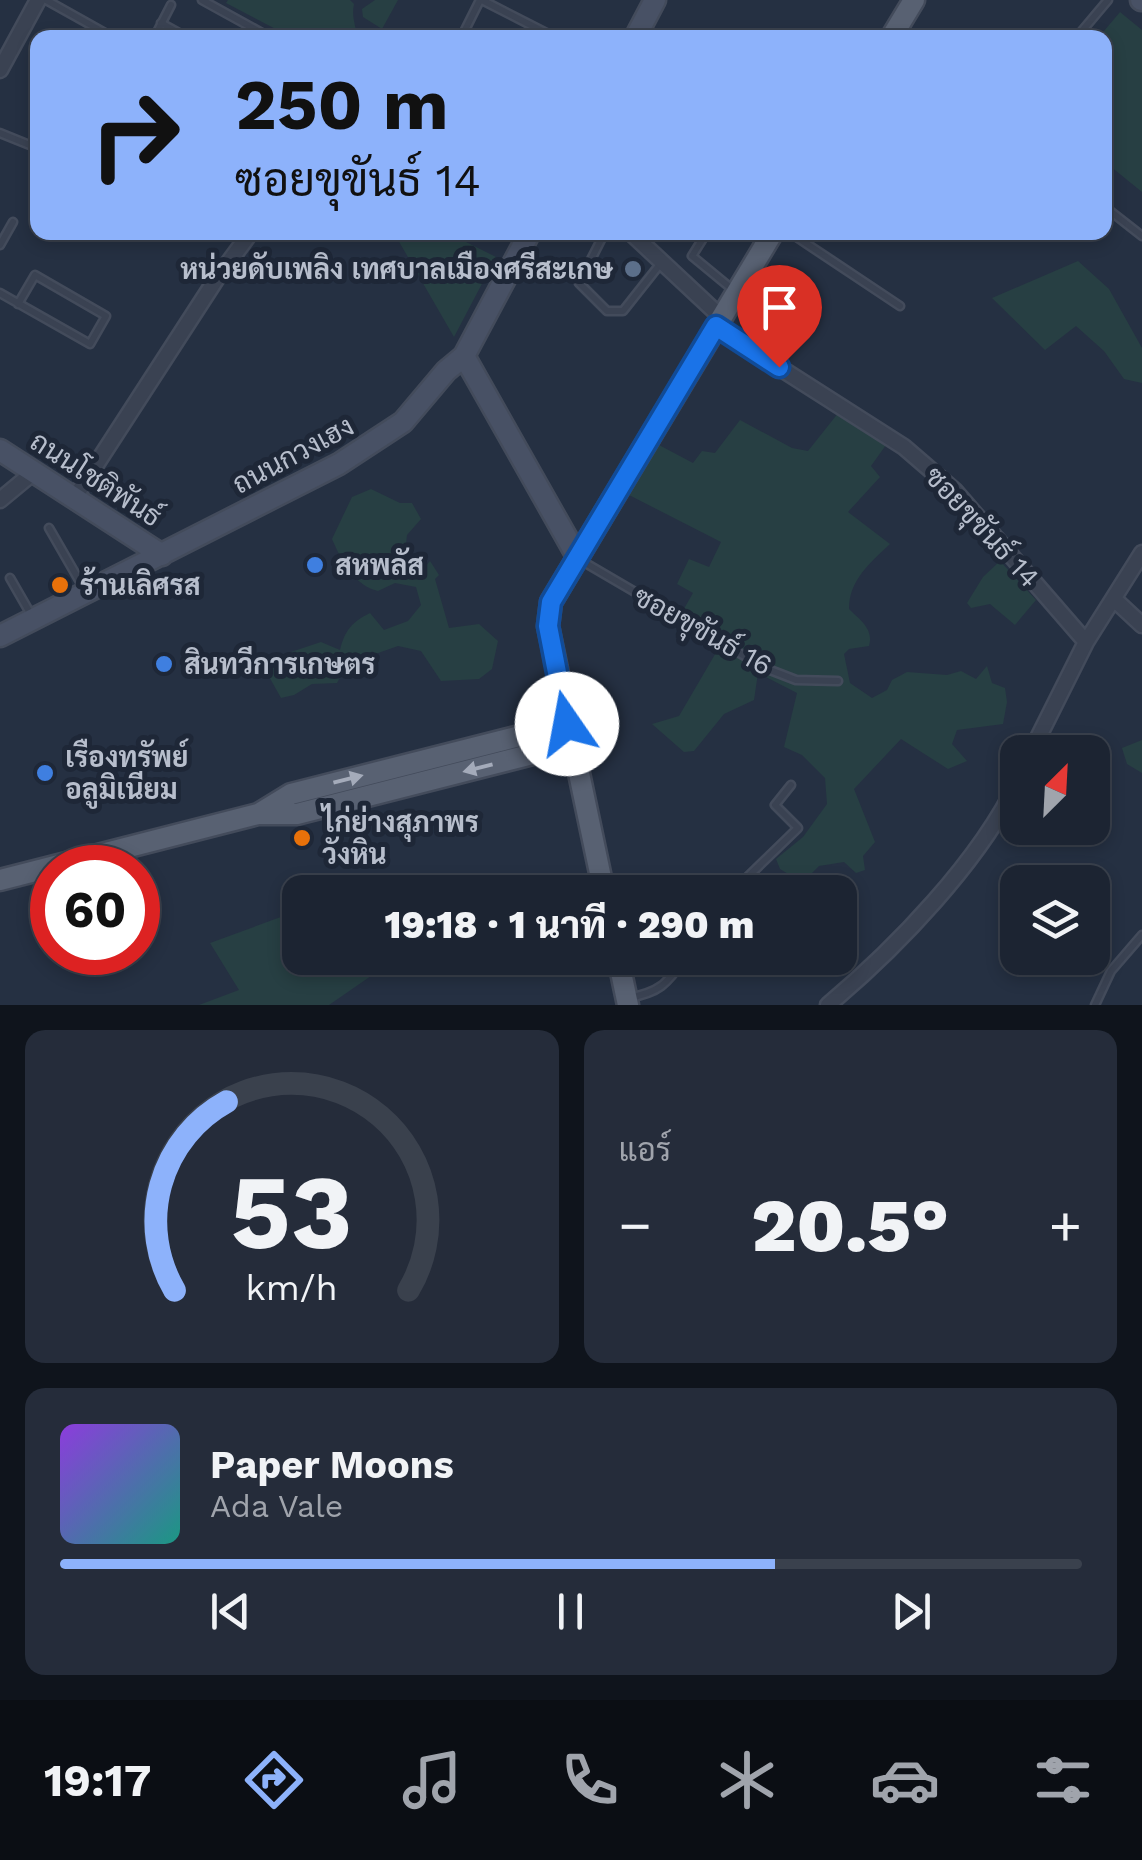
<!DOCTYPE html>
<html lang="th">
<head>
<meta charset="utf-8">
<style>
	:root { --surface:#1c2432; --page:#252c3a; --text:#f1f3f6; --muted:#a0a4ac; --line:#3a414d; --accent:#8db2fb }
	body { margin:0; font-family:"Work Sans",Sarabun,sans-serif; background:var(--page); color:var(--text); height:100vh; display:flex; flex-direction:column; font-size:38px; white-space:nowrap }
	* { box-sizing:border-box; margin:0 }
	p { font-size:32px; color:var(--muted) }
	.icon { flex:none; width:55px; height:55px; fill:none; stroke:currentColor; stroke-width:2; stroke-linecap:round; stroke-linejoin:round }
	.map { position:relative; height:1005px; overflow:hidden }
	.side { display:flex; flex-direction:column; gap:25px; padding:25px; background:#0f141c; flex:1 }
	.side>* { flex:none }
	.guide { position:absolute; left:30px; top:30px; width:1082px; height:210px; border-radius:20px; box-shadow:0 5px 15px #0003,0 0 0 2px var(--line); background:#8db2fb; color:#111; overflow:hidden }
	.needle { width:65px; rotate:24deg }
	.controls { position:absolute; left:1000px; top:735px; display:grid; gap:20px }
	.controls a { display:grid; place-items:center; width:110px; height:110px; border-radius:20px; background:var(--surface); box-shadow:0 5px 15px #0003,0 0 0 2px var(--line); font-size:50px }
	.speed { position:absolute; left:30px; top:845px; display:flex; gap:20px; font-size:50px; font-weight:700; text-align:center }
	.speed>* { display:grid; place-content:center; width:130px; height:130px; border-radius:50%; background:var(--surface); box-shadow:0 5px 15px #0003,0 0 0 2px var(--line); line-height:1 }
	.speed .limit { border:15px solid #d22; background:#fff; color:#111 }
	.pin { position:absolute; display:grid; place-items:center; width:85px; height:85px; color:#fff; margin:-102px -42px; border-radius:50% 50% 50% 0; rotate:-45deg; box-shadow:0 0 10px #0007 }
	.pin .icon { rotate:45deg }
	.me { position:absolute; width:110px; margin:-55px; rotate:348deg; stroke-linejoin:round; filter:drop-shadow(0 0 8px #0008) }
	.turn { display:flex; align-items:center; gap:35px; height:210px; padding:0 40px; font-size:45px }
	.turn .icon { width:130px; height:130px; stroke-width:2.5 }
	.turn b { display:block; font-size:70px; line-height:85px }
	.big { font-size:75px; font-weight:800; line-height:1.1 }
	.side .tile { flex:1; display:flex; flex-direction:column; justify-content:center; gap:15px; min-width:0; padding:0 35px; border-radius:20px; background:var(--page) }
	.side .dial { align-items:center; gap:0 }
	.dial svg { height:260px; overflow:visible; fill:none; stroke:var(--line); stroke-width:7; stroke-linecap:round; text-anchor:middle }
	.dial text { fill:var(--text); stroke:none }
	.song { display:flex; align-items:center; gap:30px }
	.cover { width:120px; height:120px; border-radius:15px; background:linear-gradient(135deg,hsl(270 70% 55%),hsl(170 70% 35%)) }
	.played { height:10px; border-radius:5px; background:linear-gradient(90deg,var(--accent) 70%,var(--line) 70%) }
	.keys { display:flex; justify-content:space-around; direction:ltr }
	.heat { display:flex; justify-content:space-between; align-items:center; font-size:55px; direction:ltr }
	.side .tiles { flex:1; display:grid; gap:25px; grid-template-columns:1fr 1fr }
	.tile:last-child { grid-column:span 2 }
	.trip { position:absolute; left:282px; top:875px; width:575px; height:100px; border-radius:20px; background:var(--surface); box-shadow:0 5px 15px #0003,0 0 0 2px var(--line); font-weight:800; line-height:100px; text-align:center }
	.tabs { display:flex; height:160px; justify-content:space-around; align-items:center; background:#0b0e14; color:var(--muted) }
	.tabs .icon { width:70px; height:70px }
	.tabs .on { color:var(--accent) }
	.tabs b { font-size:45px; color:var(--text) }
	.map>svg:first-child { display:block }
	.green { fill:#273f43 }
	.lines { fill:none; stroke-linecap:round; stroke-linejoin:round }
	.lane-casing { stroke:#434b5b; stroke-width:11 }
	.street-casing { stroke:#434b5b; stroke-width:19 }
	.secondary-casing { stroke:#434b5b; stroke-width:25 }
	.primary-casing { stroke:#434b5b; stroke-width:25 }
	.lane { stroke:#3a4252; stroke-width:6 }
	.street { stroke:#3a4252; stroke-width:14 }
	.secondary { stroke:#485165; stroke-width:20 }
	.primary { stroke:#586172; stroke-width:20 }
	.oneway { fill:#a4abba }
	.route-casing { stroke:#114b97; stroke-width:25 }
	.route { stroke:#1a73e8; stroke-width:18 }
	.service-dot { fill:#5c6f8a; stroke:#1e2737; stroke-width:4 }
	.shop-dot { fill:#3f7fe0; stroke:#1e2737; stroke-width:4 }
	.food-dot { fill:#e8710a; stroke:#1e2737; stroke-width:4 }
	.labels { text-anchor:middle; dominant-baseline:central; stroke-width:10; stroke-linejoin:round; paint-order:stroke }
	.poi-label { font-size:28px; font-weight:bold; fill:#b7becc; stroke:#1e2737; text-anchor:start }
	.street-label { font-size:28px; fill:#b7becc; stroke:#1e2737 }
</style>
</head>
<body>
<div class="map">
<svg width="1142" height="1005" viewBox="0 0 1142 1005">
	<rect width="100%" height="100%" fill="#253042"/>
	<path class="green" d="M228 0H350L354 4C351 20 357 25 356 37L333 30 326 37H291L226 3Z
		M375 0H398L382 29 363 17 362 9Z
		M1120 12 1142 30V192L1105 162V38L1099 37Z
		M394 233H448L496 257 454 337Z
		M1078 261 1109 289 1142 348V383L1124 379 1104 351 1076 326 1045 350 992 298Z
		M839 412 886 445 871 466 880 477 848 512 890 544C870 563 849 580 849 609 860 620 874 629 869 646L849 649 844 654 850 683 872 698 887 690 892 680 907 672 947 675 961 671 976 679 987 666 992 683 1005 688 1007 702 1003 724 957 730 952 744 967 761 948 769 901 739 854 789 875 842 863 856 865 870 856 873 844 862 819 866 810 875C818 886 839 886 853 895L855 901 850 911 842 913 840 892H788L795 878 780 869 776 859 803 837 827 804 825 778 802 755 784 747 797 693 758 673 754 700 724 714 694 751 684 752 652 724 679 716 724 639 681 614 693 593 677 584 689 559 709 567 721 542 629 495 659 445 693 463 702 451 715 453 740 420 792 448 808 451Z
		M371 489 400 503H412L421 519 407 535 405 554 424 568 430 561 439 575 435 579 449 628 479 624 498 641 492 669 479 679 441 681 421 651 398 646 347 664 337 683 312 684 294 695 281 698 267 673 273 658 321 642 340 650C345 630 352 622 370 613L384 630 408 621 421 605 416 587 395 583 378 591C355 586 341 560 332 539L352 497Z
		M1000 561 1036 600 1015 625 990 604 971 608 967 603 983 577Z
		M1142 740V773L1127 764 1122 748Z
		M300 910V958H397L329 1005H199L239 990 210 943Z"/>
	<g class="lines">
		<defs>
			<path id="lane" d="M46 0 114 38
				M202 0 271 38
				M482 0 556 38
				M161 23 188 38
				M154 38 171 5
				M461 38 480 0
				M1076 38 1108 0
				M0 133 37 148
				M1105 207 1142 236
				M605 232 579 283 607 311H623L661 263
				M707 232 692 256 732 289
				M789 232 900 306
				M0 245 13 222
				M0 293 90 344 106 316 35 275 18 304
				M49 528 83 587
				M582 561 765 668 796 680 838 681
				M10 578 33 618
				M732 892 798 828 775 805 791 785
				M628 998C661 992 666 984 685 958
				M1095 1005 1111 971 1142 935"/>
			<path id="street" d="M0 70 38 0
				M630 232 722 318
				M716 327 904 447 955 491 1086 642
				M75 497 215 281 251 232
				M0 500 35 471
				M1114 599 1142 625
				M1031 752 1086 642 1142 553
				M828 1005C896 948 980 861 1018 781"/>
			<path id="secondary" d="M1141 0H1142
				M635 38 655 0
				M464 356 577 556
				M0 450 162 555
				M0 636 339 464 403 422 446 371 464 356 530 232"/>
			<path id="primary" d="M891 38 914 0
				M260 813 291 794 567 724
				M0 880 258 814H297L572 744
				M604 892 548 626 551 602 773 232
				M618 958 628 1005"/>
		</defs>
		<use href="#lane" class="lane-casing"/>
		<use href="#street" class="street-casing"/>
		<use href="#secondary" class="secondary-casing"/>
		<use href="#primary" class="primary-casing"/>
		<use href="#lane" class="lane"/>
		<use href="#street" class="street"/>
		<use href="#secondary" class="secondary"/>
		<use href="#primary" class="primary"/>
	</g>
	<defs><path id="oneway-solid" d="M-6-.8H1V-3.2L6.5 0L1 3.2V.8H-6Z" transform="scale(2.5)"/></defs>
	<g class="oneway">
		<use href="#oneway-solid" transform="translate(478 768) rotate(166)"/>
		<use href="#oneway-solid" transform="translate(348 779) rotate(-14)"/>
	</g>
	<g class="lines">
		<defs>
			<path id="route" d="M567 724 548 626 551 602 716 326 779 367"/>
		</defs>
		<use href="#route" class="route-casing"/>
		<use href="#route" class="route"/>
	</g>
	<circle class="service-dot" cx="633" cy="269" r="10"/>
	<g class="shop-dot">
		<circle cx="315" cy="565" r="10"/>
		<circle cx="164" cy="664" r="10"/>
		<circle cx="45" cy="773" r="10"/>
	</g>
	<g class="food-dot">
		<circle cx="60" cy="585" r="10"/>
		<circle cx="302" cy="838" r="10"/>
	</g>
	<g class="labels">
		<g class="poi-label">
			<text x="613" y="269" text-anchor="end">หน่วยดับเพลิง เทศบาลเมืองศรีสะเกษ</text>
			<text x="335" y="565">สหพลัส</text>
			<text x="80" y="585">ร้านเลิศรส</text>
			<text x="184" y="664">สินทวีการเกษตร</text>
			<text x="65" y="757">เรืองทรัพย์<tspan x="65" dy="32">อลูมิเนียม</tspan></text>
			<text x="322" y="822">ไก่ย่างสุภาพร<tspan x="322" dy="32">วังหิน</tspan></text>
		</g>
		<g class="street-label">
			<text transform="translate(293 455) rotate(-28)">ถนนกวงเฮง</text>
			<text transform="translate(96 479) rotate(33)">ถนนโชติพันธ์</text>
			<text transform="translate(982 527) rotate(47)">ซอยขุขันธ์ 14</text>
			<text transform="translate(703 631) rotate(29)">ซอยขุขันธ์ 16</text>
		</g>
	</g>
</svg>
<div class="controls">
<a><svg class="needle" viewBox="-14 -14 28 28"><path d="M0-13l5 13h-10z" fill="#e53935"/><path d="M0 13l5-13h-10z" fill="#a0a4ac"/></svg></a>
<a><svg class="icon" aria-label="layers" viewBox="0 0 24 24"><path d="M12 4l9 5-9 5-9-5zM3 14l9 5 9-5"/></svg></a>
</div>
<div class="speed"><div class="limit">60</div></div>
<div class="pin" style="left:779px;top:367px;background:#d93025"><svg class="icon" aria-label="arrive" viewBox="0 0 24 24"><path d="M6 21V4h12l-3 4 3 4H6"/></svg></div>
<svg class="me" style="left:567px;top:724px" viewBox="-20 -20 40 40"><circle r="19" fill="#fff"/><path d="M0-13L10 11 0 6-10 11z" fill="#1a73e8"/></svg>
<div class="trip">19:18 · 1 นาที · 290 m</div>
<div class="guide">
<div class="turn"><svg class="icon" aria-label="right" viewBox="0 0 24 24"><path d="M7 20v-9h11M14 6l5 5-5 5"/></svg><div><b>250 m</b>ซอยขุขันธ์ 14</div></div>
</div>
</div>
<section class="side">
<div class="tiles">
<div class="tile dial"><svg viewBox="0 0 100 80">
<path d="M14 69A42 42 0 1 1 86 69"/>
<path d="M14 69A42 42 0 0 1 30 11" stroke="#8db2fb"/>
<text x="50" y="56" font-size="32" font-weight="700">53</text>
<text x="50" y="72" font-size="11">km/h</text>
</svg></div>
<div class="tile"><p>แอร์</p>
<div class="heat"><a>−</a><b class="big">20.5°</b><a>+</a></div>
</div>
<div class="tile">
<div class="song"><i class="cover"></i><div><b>Paper Moons</b><p>Ada Vale</p></div></div>
<div class="played"></div>
<div class="keys"><svg class="icon" aria-label="previous" viewBox="0 0 24 24"><path d="M18 5L8 12l10 7zM5 5v14"/></svg><svg class="icon" aria-label="pause" viewBox="0 0 24 24"><path d="M8 5v14M16 5v14"/></svg><svg class="icon" aria-label="next" viewBox="0 0 24 24"><path d="M6 5l10 7-10 7zM19 5v14"/></svg></div>
</div>
</div>
</section>
<nav class="tabs">
<b>19:17</b>
<svg class="icon on" aria-label="directions" viewBox="0 0 24 24"><path d="M12 3l9 9-9 9-9-9zM9 14v-3h6M13 9l2 2-2 2"/></svg>
<svg class="icon" aria-label="music" viewBox="0 0 24 24"><path d="M9 18V5l10-2v13"/><circle cx="6" cy="18" r="3"/><circle cx="16" cy="16" r="3"/></svg>
<svg class="icon" aria-label="phone" viewBox="0 0 24 24"><path d="M5 4h4l2 5-3 2q2 4 5 5l2-3 5 2v4C11 20 4 13 5 4z"/></svg>
<svg class="icon" aria-label="climate" viewBox="0 0 24 24"><path d="M12 3v18M4 7l16 10M4 17L20 7"/></svg>
<svg class="icon" aria-label="car" viewBox="0 0 24 24"><path d="M5 17H2v-5l4-1 3-4h7l3 4 3 1v5h-3M9 17h6M6 11h13"/><circle cx="7" cy="17" r="2"/><circle cx="17" cy="17" r="2"/></svg>
<svg class="icon" aria-label="filters" viewBox="0 0 24 24"><path d="M4 7h16M4 17h16"/><circle cx="9" cy="7" r="2"/><circle cx="15" cy="17" r="2"/></svg>
</nav>
</body>
</html>
